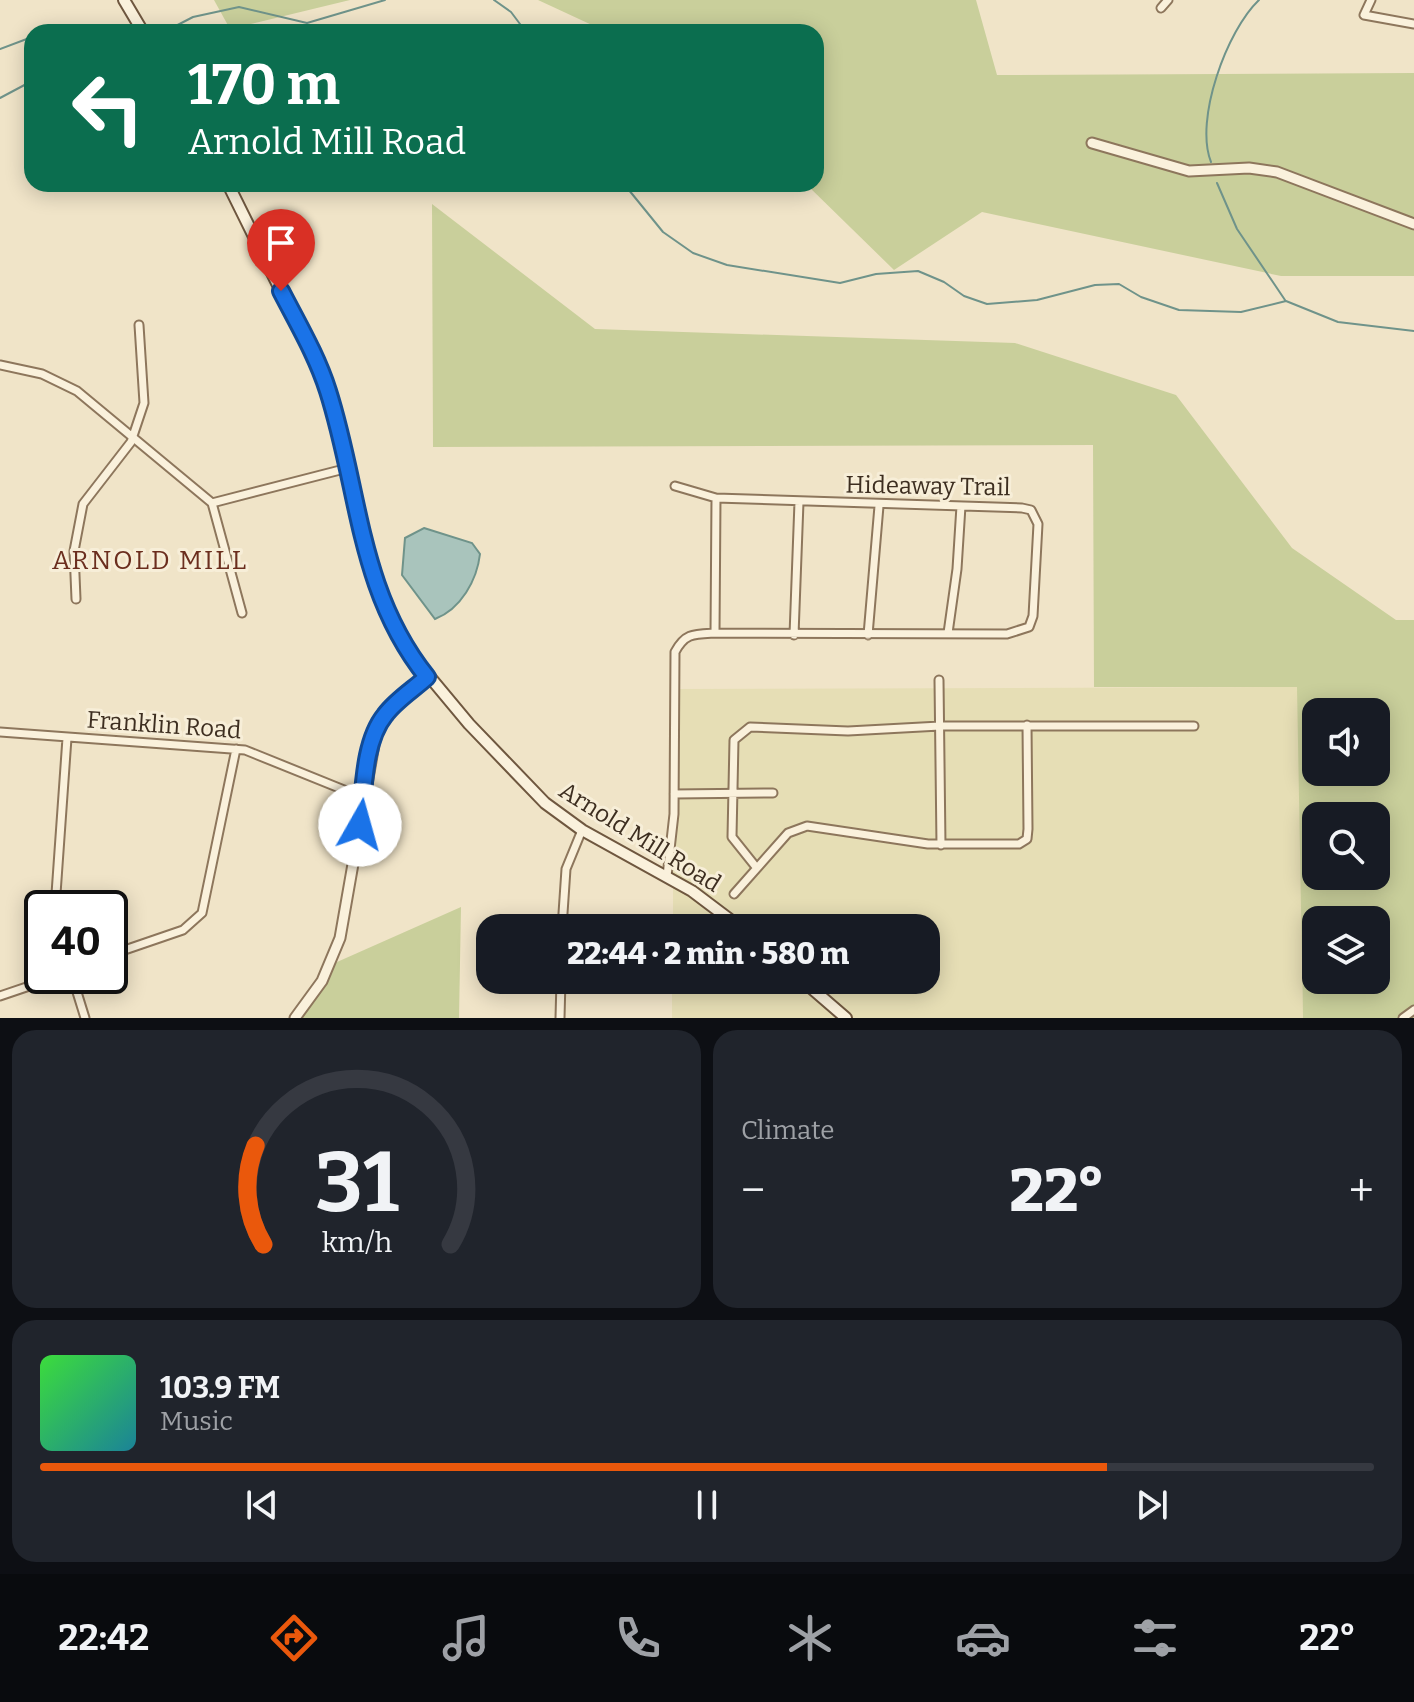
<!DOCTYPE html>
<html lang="en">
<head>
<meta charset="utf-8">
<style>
	:root { --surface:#171b24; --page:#20242c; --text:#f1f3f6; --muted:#9ea1a6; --line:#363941; --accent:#ea580c }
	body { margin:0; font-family:Bitter,serif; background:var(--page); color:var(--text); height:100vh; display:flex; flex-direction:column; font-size:30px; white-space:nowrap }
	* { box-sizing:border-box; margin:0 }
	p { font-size:26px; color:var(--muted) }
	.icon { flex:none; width:44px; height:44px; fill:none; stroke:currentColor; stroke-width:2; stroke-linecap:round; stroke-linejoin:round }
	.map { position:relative; height:1018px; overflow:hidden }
	.sheet { display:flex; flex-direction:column; gap:12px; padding:12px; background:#0d0f14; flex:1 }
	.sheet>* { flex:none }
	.hud { position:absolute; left:24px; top:24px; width:800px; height:168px; border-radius:24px; box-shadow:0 4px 20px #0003; background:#0b6e4f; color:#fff; overflow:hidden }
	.tools { position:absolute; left:1302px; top:698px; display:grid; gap:16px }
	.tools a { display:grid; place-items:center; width:88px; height:88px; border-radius:16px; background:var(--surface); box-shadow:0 4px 20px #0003; font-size:40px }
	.speed { position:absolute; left:24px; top:890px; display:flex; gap:16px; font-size:40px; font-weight:700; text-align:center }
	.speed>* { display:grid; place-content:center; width:104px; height:104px; border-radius:50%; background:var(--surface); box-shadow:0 4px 20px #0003; line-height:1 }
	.speed .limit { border:4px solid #111; border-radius:12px; background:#fff; color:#111 }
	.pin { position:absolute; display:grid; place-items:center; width:68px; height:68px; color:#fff; margin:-82px -34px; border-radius:50% 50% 50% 0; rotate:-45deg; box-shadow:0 0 8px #0007 }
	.pin .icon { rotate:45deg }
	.me { position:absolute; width:88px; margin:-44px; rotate:7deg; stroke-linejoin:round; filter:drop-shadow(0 0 6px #0008) }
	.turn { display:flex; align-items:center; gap:28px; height:168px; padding:0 32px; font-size:36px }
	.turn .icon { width:104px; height:104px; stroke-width:2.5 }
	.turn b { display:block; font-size:56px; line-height:68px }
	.big { font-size:60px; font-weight:800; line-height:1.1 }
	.sheet .card { flex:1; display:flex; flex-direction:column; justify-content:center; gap:12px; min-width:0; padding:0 28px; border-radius:24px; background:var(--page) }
	.sheet .dial { align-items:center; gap:0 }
	.dial svg { height:208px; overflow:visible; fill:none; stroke:var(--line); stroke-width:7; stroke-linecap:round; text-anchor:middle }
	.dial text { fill:var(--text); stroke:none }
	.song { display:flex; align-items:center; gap:24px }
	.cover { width:96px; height:96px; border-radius:12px; background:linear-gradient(135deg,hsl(120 70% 55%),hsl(190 70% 35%)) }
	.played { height:8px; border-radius:4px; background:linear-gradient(90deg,var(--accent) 80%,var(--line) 80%) }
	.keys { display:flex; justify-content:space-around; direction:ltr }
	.heat { display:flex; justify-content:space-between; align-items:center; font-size:44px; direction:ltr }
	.sheet .tiles { flex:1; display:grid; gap:12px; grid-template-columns:1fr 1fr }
	.card:last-child { grid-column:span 2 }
	.trip { position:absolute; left:476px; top:914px; width:464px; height:80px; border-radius:24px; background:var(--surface); box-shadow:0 4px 20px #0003; font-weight:800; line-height:80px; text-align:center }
	.tabs { display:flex; height:128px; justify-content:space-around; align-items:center; background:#090b0e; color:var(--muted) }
	.tabs .icon { width:56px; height:56px }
	.tabs .selected { color:var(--accent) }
	.tabs b { font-size:36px; color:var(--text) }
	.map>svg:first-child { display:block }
	.farmland { fill:#e6deb5 }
	.green { fill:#c9cf9b; fill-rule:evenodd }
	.water { fill:#a9c4bc; stroke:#6f938a; stroke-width:2 }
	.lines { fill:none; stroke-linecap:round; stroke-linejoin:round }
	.stream { stroke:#6f938a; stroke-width:2 }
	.minor-casing { stroke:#8d765c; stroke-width:11 }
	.tertiary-casing { stroke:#8d765c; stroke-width:13 }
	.secondary-casing { stroke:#6f573f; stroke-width:14 }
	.minor { stroke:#faf1dc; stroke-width:7 }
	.tertiary { stroke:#faf1dc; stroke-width:9 }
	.secondary { stroke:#faf1dc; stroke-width:10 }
	.route-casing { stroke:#114b97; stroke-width:20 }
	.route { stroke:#1a73e8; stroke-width:14 }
	.labels { text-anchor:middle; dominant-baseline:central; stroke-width:6; stroke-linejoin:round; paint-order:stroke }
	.street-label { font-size:24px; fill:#3d2e20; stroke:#f7eed8 }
	.neighbourhood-label { font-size:26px; letter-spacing:2px; fill:#6b2e1e; stroke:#f7eed8 }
</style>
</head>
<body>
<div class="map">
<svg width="1414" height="1018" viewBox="0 0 1414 1018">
	<rect width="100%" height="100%" fill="#f0e4c8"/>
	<path class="farmland" d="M1298 687 1303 1018H672V980H926V928H673V689Z"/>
	<path class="green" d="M214 0H350L230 29Z
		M538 0H976L997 75 1414 73V276H1281L982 212 894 270 806 184H816V32H607Z
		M432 204 595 329 1015 343 1176 395 1292 548 1396 620H1414V1018H1303L1297 687H1094L1093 445 433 447ZM1316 712H1376V772H1316ZM1316 816H1376V876H1316ZM1316 920H1376V980H1316Z
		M461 907 459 1018H301L337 962Z"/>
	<path class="water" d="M424 528 472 543 480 554C477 580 461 609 435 619L402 575 405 538Z"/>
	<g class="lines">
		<path class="stream" d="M494 0 511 12 526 32
			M164 32 193 17 239 7 307 23 385 0
			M0 49 32 37
			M0 98 32 81
			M1211 162C1194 120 1227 30 1259 0
			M1217 183 1237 229 1285 300
			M624 184 663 232 693 253 727 265 840 283 876 274 918 271 944 282 964 296 987 304 1037 300 1095 285 1119 284 1141 297 1179 310 1241 312 1286 301 1338 322 1414 331"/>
		<defs>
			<path id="minor" d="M1371 0 1364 15 1414 24
				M1161 8 1168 0
				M0 365 42 374 77 391 212 503 348 468
				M212 503 242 613
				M76 599 74 551 83 504 131 442 144 403 139 325
				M715 633 716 498
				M948 633 957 569 961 506
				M794 635 799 502
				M868 635 879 506
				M939 680 941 845
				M0 732 245 750 364 798
				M674 794 773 793
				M756 867 732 837 734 740 750 727 848 731 940 726H1194
				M667 876 674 814 675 652C685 633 694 634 715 633L1007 634 1029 627 1033 616 1038 524 1031 510 1022 508 716 498 675 486
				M734 894 788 833 807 826 928 844H1019L1027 839 1028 829 1027 725
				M55 908 67 738
				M562 928 566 869 582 830
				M110 955 183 930 202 913 236 749
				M72 976 85 1018
				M0 996 59 976
				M560 1018 561 980
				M1403 1018 1414 1010"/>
			<path id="tertiary" d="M1092 143 1189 171 1249 168 1277 172 1414 224
				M295 1018 322 981 340 938 376 733 384 715 427 677"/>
			<path id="secondary" d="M124 0 143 32
				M228 184 321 372 335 416 378 593 409 652 469 724 545 803 582 830 692 891 741 928
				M802 980 846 1018"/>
		</defs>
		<use href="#minor" class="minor-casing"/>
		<use href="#tertiary" class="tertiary-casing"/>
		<use href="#secondary" class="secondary-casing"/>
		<use href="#minor" class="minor"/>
		<use href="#tertiary" class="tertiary"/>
		<use href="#secondary" class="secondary"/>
	</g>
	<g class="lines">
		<defs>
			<path id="route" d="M281 291C298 324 317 356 328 391 360 491 358 591 427 677 414 689 396 700 385 715 363 742 364 792 360 825"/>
		</defs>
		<use href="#route" class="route-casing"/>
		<use href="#route" class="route"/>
	</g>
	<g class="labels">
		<g class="street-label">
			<text transform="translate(928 486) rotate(1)">Hideaway Trail</text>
			<text transform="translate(164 725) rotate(4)">Franklin Road</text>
			<text transform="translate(640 837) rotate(32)">Arnold Mill Road</text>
		</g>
		<g class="neighbourhood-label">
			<text x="150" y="560">ARNOLD MILL</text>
		</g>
	</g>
</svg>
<div class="tools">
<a><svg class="icon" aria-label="sound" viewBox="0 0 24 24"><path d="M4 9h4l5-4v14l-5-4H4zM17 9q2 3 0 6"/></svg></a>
<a><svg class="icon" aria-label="search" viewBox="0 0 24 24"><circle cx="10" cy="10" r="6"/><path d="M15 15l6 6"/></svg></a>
<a><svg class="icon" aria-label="layers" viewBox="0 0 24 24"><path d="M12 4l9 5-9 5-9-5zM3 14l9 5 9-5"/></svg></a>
</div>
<div class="speed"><div class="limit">40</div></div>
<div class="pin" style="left:281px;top:291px;background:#d93025"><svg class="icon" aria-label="arrive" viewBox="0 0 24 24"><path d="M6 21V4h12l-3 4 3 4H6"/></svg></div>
<svg class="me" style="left:360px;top:825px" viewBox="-20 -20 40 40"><circle r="19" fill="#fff"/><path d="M0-13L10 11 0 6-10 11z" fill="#1a73e8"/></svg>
<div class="trip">22:44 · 2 min · 580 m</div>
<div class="hud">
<div class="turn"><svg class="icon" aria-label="left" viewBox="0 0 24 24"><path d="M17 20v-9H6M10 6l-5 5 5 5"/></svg><div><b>170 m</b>Arnold Mill Road</div></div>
</div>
</div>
<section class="sheet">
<div class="tiles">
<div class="card dial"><svg viewBox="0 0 100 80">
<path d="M14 69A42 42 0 1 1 86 69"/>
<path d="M14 69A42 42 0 0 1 11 31" stroke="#ea580c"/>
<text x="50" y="56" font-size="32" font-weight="700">31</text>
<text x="50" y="72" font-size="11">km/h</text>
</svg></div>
<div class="card"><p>Climate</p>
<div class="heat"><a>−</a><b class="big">22°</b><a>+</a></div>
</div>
<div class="card">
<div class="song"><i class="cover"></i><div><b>103.9 FM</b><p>Music</p></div></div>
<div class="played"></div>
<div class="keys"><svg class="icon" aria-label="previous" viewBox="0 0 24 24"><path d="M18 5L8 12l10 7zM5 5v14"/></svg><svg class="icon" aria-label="pause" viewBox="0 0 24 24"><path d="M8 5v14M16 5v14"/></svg><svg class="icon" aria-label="next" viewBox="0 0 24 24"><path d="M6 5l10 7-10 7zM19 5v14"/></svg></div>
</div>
</div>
</section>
<nav class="tabs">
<b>22:42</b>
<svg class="icon selected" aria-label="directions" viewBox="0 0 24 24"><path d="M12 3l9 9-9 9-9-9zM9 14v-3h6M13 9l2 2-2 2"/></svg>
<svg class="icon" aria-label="music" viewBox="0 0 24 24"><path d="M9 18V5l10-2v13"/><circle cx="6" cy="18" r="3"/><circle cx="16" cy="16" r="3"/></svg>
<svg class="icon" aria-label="phone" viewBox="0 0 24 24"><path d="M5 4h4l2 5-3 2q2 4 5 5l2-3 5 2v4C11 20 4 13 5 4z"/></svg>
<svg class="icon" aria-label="climate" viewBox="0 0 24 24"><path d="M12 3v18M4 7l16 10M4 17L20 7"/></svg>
<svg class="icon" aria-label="car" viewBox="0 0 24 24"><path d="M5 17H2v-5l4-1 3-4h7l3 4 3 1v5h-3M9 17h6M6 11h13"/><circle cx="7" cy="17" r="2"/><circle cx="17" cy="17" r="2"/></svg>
<svg class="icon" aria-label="filters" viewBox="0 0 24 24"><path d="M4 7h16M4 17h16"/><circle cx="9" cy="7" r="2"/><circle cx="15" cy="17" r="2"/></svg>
<b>22°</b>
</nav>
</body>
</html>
